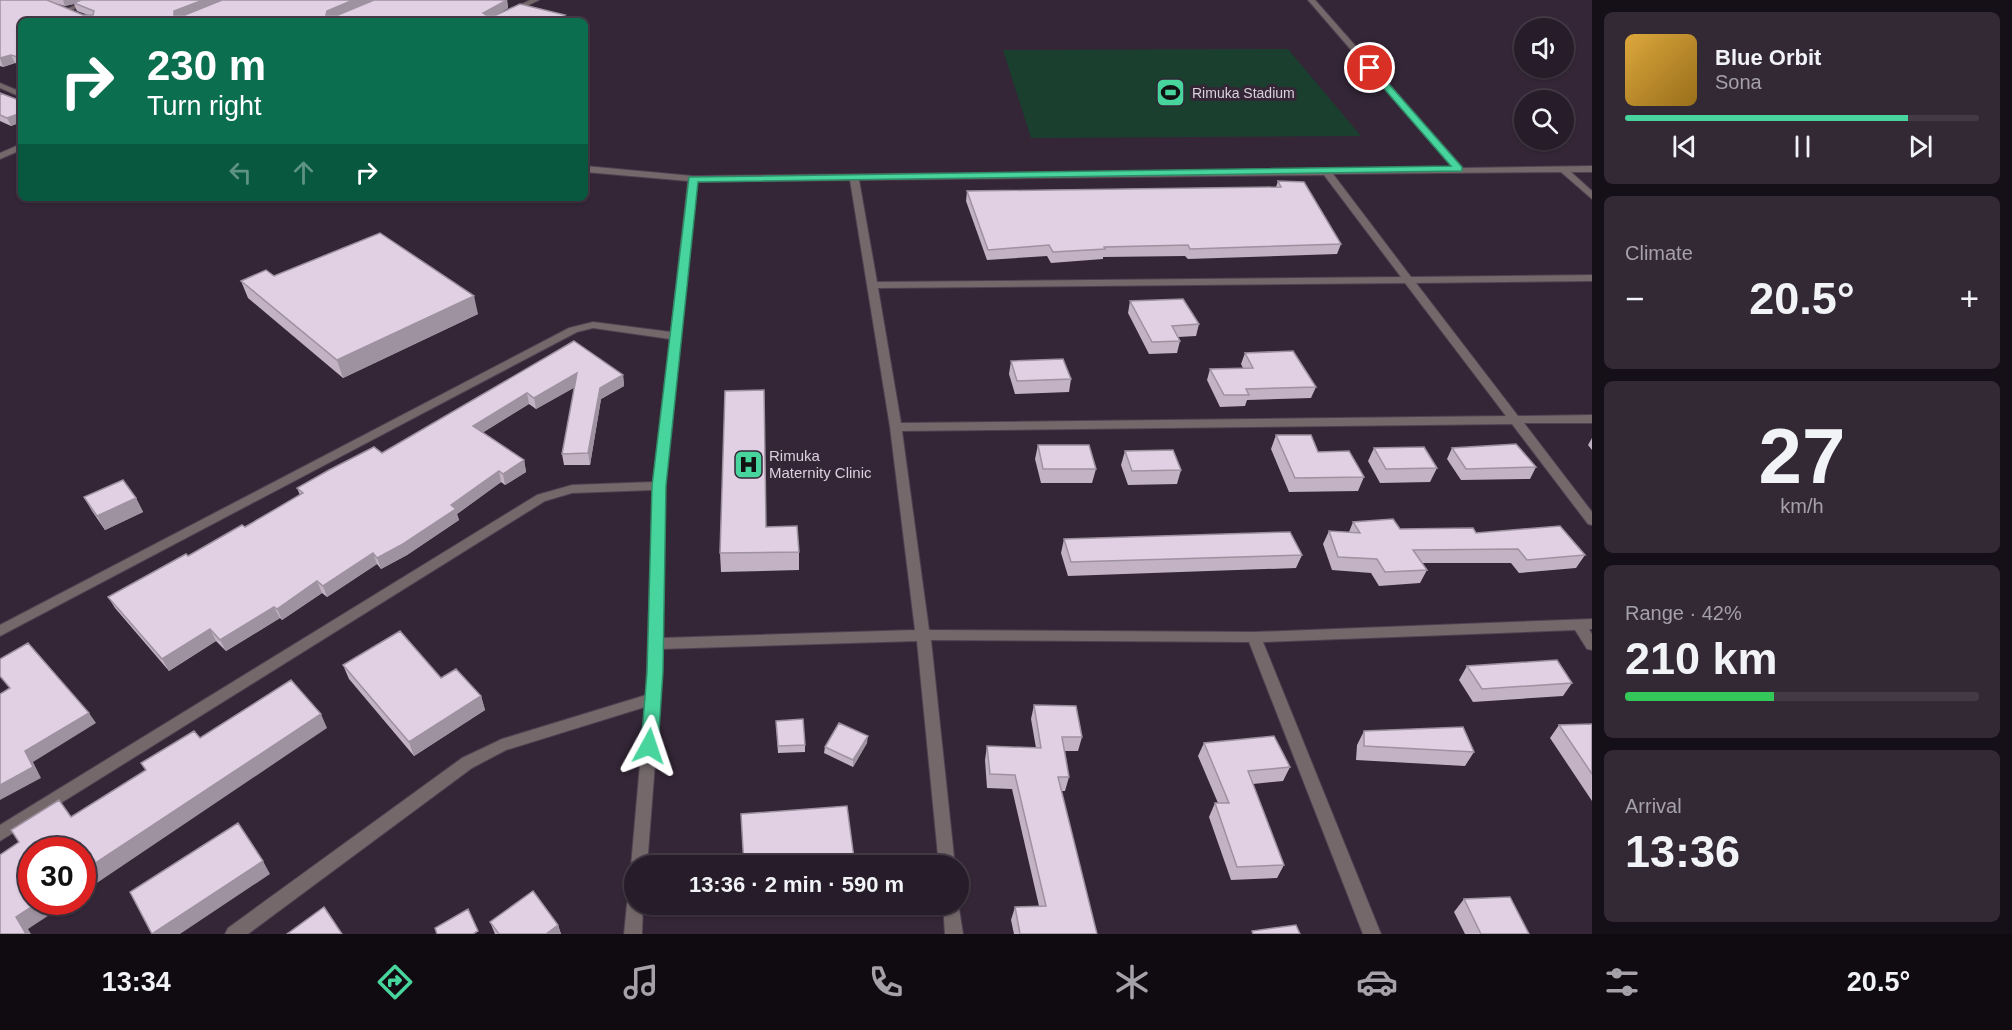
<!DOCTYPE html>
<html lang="en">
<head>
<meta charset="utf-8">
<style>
	:root { --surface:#271c29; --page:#332935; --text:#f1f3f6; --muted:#a4a1a8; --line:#433a46; --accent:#48d49d }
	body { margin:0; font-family:Arial,sans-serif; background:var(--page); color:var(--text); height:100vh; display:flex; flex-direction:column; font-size:22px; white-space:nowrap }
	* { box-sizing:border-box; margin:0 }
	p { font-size:20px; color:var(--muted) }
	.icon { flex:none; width:33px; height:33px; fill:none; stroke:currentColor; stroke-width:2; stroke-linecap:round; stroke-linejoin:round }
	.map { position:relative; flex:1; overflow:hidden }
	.drawer { display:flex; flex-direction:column; gap:12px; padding:12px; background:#150f17; width:420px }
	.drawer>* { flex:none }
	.top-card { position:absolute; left:18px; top:18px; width:570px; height:183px; border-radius:9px; box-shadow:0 2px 4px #0004,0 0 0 2px var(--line); background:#0b6e4f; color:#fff; overflow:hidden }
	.controls { position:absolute; left:1514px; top:18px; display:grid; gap:12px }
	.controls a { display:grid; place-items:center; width:60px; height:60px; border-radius:50%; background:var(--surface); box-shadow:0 2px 4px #0004,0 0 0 2px var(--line); font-size:30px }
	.speed { position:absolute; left:18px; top:837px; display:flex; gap:12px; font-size:30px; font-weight:700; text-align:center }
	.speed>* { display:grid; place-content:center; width:78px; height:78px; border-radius:50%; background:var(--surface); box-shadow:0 2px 4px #0004,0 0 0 2px var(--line); line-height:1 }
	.speed .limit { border:9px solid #d22; background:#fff; color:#111 }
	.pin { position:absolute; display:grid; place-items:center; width:51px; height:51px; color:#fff; margin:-26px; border:3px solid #fff; border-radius:50%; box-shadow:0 2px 6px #0007 }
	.me { position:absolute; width:66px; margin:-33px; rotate:5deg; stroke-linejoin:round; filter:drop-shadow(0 0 4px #0008) }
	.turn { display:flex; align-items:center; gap:21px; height:126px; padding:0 30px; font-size:27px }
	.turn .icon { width:78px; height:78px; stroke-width:2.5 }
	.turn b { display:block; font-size:42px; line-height:51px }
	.lanes { display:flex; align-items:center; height:57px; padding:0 30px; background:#0003; justify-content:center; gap:30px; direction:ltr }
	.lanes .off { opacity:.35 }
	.big { font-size:45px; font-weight:700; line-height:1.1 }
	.drawer .card { flex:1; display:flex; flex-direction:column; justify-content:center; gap:9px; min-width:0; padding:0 21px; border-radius:9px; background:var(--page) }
	.drawer .dial { align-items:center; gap:0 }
	.dial b { font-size:78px; line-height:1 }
	.song { display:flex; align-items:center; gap:18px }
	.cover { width:72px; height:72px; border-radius:9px; background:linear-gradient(135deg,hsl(40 70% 55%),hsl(40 70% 35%)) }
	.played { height:6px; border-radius:3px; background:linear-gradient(90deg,var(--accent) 80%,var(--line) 80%) }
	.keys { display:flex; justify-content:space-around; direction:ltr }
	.heat { display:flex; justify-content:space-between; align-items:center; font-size:33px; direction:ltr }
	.charge { height:9px; border-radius:4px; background:linear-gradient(90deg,#34c759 42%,var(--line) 0) }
	.trip { position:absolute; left:624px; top:855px; width:345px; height:60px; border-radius:30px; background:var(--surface); box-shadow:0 2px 4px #0004,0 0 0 2px var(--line); font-weight:700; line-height:60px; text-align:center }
	.tab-bar { display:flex; height:96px; justify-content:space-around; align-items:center; background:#100b10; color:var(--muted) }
	.tab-bar .icon { width:42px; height:42px }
	.tab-bar .active { color:var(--accent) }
	.tab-bar b { font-size:27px; color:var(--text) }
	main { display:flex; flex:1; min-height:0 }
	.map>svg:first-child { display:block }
	.green { fill:#1a3f2f }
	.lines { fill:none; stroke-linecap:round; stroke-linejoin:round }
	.minor-casing { stroke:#4f4151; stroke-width:2 }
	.minor { fill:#74686a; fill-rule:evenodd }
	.wall { fill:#c2b2c4; fill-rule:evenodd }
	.shaded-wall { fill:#9e91a0 }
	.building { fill:#e1cfe4; stroke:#9e91a0; stroke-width:1.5 }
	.route { fill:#48d49d; stroke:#2f8a66; stroke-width:1.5 }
	.labels { text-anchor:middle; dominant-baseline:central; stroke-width:6; stroke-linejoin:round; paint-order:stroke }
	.far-poi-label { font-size:14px; fill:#dad1dc; stroke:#342637; text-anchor:start }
	.poi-label { font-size:15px; fill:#dad1dc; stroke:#342637; text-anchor:start }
</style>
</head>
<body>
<main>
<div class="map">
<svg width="1592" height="934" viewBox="0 0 1592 934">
	<rect width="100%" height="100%" fill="#342637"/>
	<path class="green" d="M1288 49 1361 136 1031 138 1003 50Z"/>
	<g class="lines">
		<defs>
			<path id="minor" d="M89 0H98L66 12 61 11Z
				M530 0H539L496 21H487Z
				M1308 0H1315L1463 168 1592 166V172H1571L1592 191V199L1561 172 1333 174 1411 277 1592 275V281L1416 283 1518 416 1592 415V423H1524L1592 512V525L1588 524 1512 424 902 431 929 630 1254 632 1592 619V629H1589L1592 634V650L1587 649 1575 630 1263 642 1381 934H1363L1249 642 931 640 955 866H939L917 641 661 649 660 699 647 866H634V872L631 866 645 707 506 750 472 768 248 934H225L228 928 462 758 502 739 646 695 653 490 572 493 545 501 0 841V825L537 495 572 485 653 482 670 339 593 328 577 332 0 636V625L569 328 593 322 671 332 688 181 585 172V166L693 176 1453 168ZM1324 175 1401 277 877 282 859 180ZM850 180 890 427 915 630 662 638 665 486 697 182ZM1405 283 1506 416 901 423 878 288Z
				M0 83 21 92V97L0 88Z
				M21 144V150L0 159V153Z
				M634 896V904H643L642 934H624L627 904 629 898Z
				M958 902 963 934H945L943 904H958Z"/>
		</defs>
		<use href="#minor" class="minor-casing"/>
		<use href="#minor" class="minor"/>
	</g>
	<path class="wall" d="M0 0H507L508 8 495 15H565L21 21V65L15 63 3 67 0 66ZM51 2 65 6 74 4 77 11 88 15H83Z
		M0 93 21 101V122L11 126 0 121Z
		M1278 181 1341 244 1337 254 1188 259 1185 256 1103 257V259L1051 263 1047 256 987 260 966 201 967 191 1276 187Z
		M274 276 478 314 343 378 248 298 241 281Z
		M1130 301 1199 324 1196 336 1178 337 1180 341 1177 353 1149 354 1128 313Z
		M574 341 623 375 624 386 601 399 590 465H564L562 454 575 387 536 409 529 404 483 432 524 460 526 472 505 485 501 482 457 514 459 520 407 555 381 569 377 564 327 597 322 593 282 620 280 618 226 651 216 641 169 671 115 608 108 597 245 527 300 495 297 488 382 453Z
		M1245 353 1316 387 1311 398 1247 400 1245 406 1220 407 1207 380 1210 369 1243 368 1241 364Z
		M1011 361 1071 379 1069 392 1015 394 1009 374Z
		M1276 435 1318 452 1364 477 1358 491 1289 492 1271 449Z
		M1592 438V450L1588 445Z
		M1038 445 1096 469 1092 483H1041L1035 459Z
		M1374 448 1437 468 1430 482 1380 483 1368 461Z
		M1452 448 1536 467 1530 479 1461 480 1447 459Z
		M1125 451 1181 470 1177 484 1128 485 1121 465Z
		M84 497 136 498 143 512 105 530 92 511Z
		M1353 522 1400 529 1476 533 1585 555 1576 568 1519 573 1511 563H1422L1427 570 1420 583 1379 586 1371 573 1332 570 1323 544 1329 531 1349 532Z
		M766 527 799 552V570L721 572 720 553Z
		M1064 539 1302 555 1296 568 1068 576 1061 553Z
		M343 665 441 678 481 696 485 710 414 756 349 679Z
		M1467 666 1572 683 1563 696 1473 702 1459 680Z
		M1034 705 1082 737 1078 751H1065L1069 777 1065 791H1061L1097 934H1014L1011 920 1015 907 1039 906 1012 789 987 788 985 760 987 746 1036 748 1031 719Z
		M776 721 805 745V752L778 753Z
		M1592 724V801L1550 738 1559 725Z
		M1364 731 1474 752 1465 766 1356 760 1357 745Z
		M867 743 853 767 824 753 825 747Z
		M1204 743 1290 767 1283 781 1253 784 1284 865 1277 878 1231 880 1209 817 1215 803H1218L1198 756Z
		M1464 899 1529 934H1465L1454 912Z
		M746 904H799L746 908Z
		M490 922 558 925 561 934H495Z"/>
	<path class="shaded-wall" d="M63 0H91L65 6Z
		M203 0H226L177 19 174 15V11Z
		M353 0H373L329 19 326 15 327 11Z
		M507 0 508 8 485 21 483 13Z
		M565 15 566 21H554Z
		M11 55 15 63 3 67 0 58Z
		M21 113V122L11 126 7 118Z
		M474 296 478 314 343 378 337 360Z
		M577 373 579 385 536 409 534 398Z
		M623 375 624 386 601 399 590 465 588 453 600 388Z
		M527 393 529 404 476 437 473 426Z
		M524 460 526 472 505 485 503 474Z
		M499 471 501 482 457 514 459 520 407 555 381 569 377 558Z
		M136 498 143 512 105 530 97 516Z
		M373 553 377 564 327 597 323 586Z
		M317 581 322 593 282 620 277 609Z
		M274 607 280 618 226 651 220 640Z
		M210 629 216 641 169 671 162 659Z
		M481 696 485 710 414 756 409 742Z
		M89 713 96 723 33 762 41 778 0 800V785L25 751Z
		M321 714 327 728 82 893V872Z
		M868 736 867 743 853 767V760Z
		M263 861 270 874 180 934H152Z
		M39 902H69L28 929 31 934H26L16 917Z
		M558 925 561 934H546Z"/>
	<path class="building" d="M0 0H47L83 15H93L94 11 74 3 81 0H203L174 11V15H185L222 0H353L327 11 326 15H338L374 0H507L483 13 486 15H496L520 4 565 15 554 21H21V58L11 55 0 58Z
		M0 93 21 101V113L7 118 0 115Z
		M1278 181 1304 182 1341 244 1190 249 1188 245 1104 247 1105 249 1053 252 1049 245 988 250 967 191 1281 187Z
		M380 233 474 296 337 360 241 281 266 270 274 276Z
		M1183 299 1199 324 1172 326 1180 341 1152 342 1130 301Z
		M574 341 623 375 600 388 588 453 562 454 577 373 534 398 527 393 473 426 524 460 503 474 499 471 451 505 456 509 403 544 377 558 373 553 323 586 317 581 277 609 274 607 220 640 210 629 162 659 108 597 186 554 188 556 242 525 245 527 303 493 297 488 329 470 374 447 382 453Z
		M1293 351 1316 387 1246 389 1249 395H1224L1210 369 1253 368 1245 353Z
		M1063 359 1071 379 1017 381 1011 361Z
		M764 390 766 527 797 526 799 552 720 553 725 391Z
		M1276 435H1311L1318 452 1349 451 1364 477 1295 478Z
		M1516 444 1536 467 1466 469 1452 448Z
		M1038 445H1089L1096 469H1043Z
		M1424 447 1437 468 1386 469 1374 448Z
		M1173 450 1181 470 1132 471 1125 451Z
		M123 480 136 498 97 516 84 497Z
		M1393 519 1400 529 1473 528 1476 533 1560 526 1585 555 1527 560 1518 549 1413 550 1427 570 1385 572 1377 559 1338 557 1329 531 1360 533 1353 522Z
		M1290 532 1302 555 1071 562 1064 539Z
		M400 631 441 678 456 669 481 696 409 742 343 665Z
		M28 643 89 713 25 751 33 767 0 785V694L10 688 0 676V659Z
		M1557 660 1572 683 1482 689 1467 666Z
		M291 680 321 714 82 872V850H32V902H39L16 917 26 934H0V855L19 842 11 830 59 800 71 817 146 770 141 763 194 731 200 738Z
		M1034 705 1076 706 1082 737H1062L1069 777H1058L1097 934H1020L1015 907 1046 906 1015 775 990 774 987 746 1041 748Z
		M803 719 805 745 778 746 776 721Z
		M839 723 868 736 853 760 825 747Z
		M1592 724V774L1559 725Z
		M1463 727 1474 752 1364 746V731Z
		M1274 736 1290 767 1248 771 1284 865 1237 867 1215 803H1229L1204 743Z
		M847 806 855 866H744L741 814Z
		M238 823 263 861 152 934 130 892Z
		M533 891 558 925 546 934H499L490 922Z
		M1510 897 1529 934H1481L1464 899Z
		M324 907 342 934H287Z
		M468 909 478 931 473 934H437L435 928Z
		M1296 925 1300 934H1253L1252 931Z"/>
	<path class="route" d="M1367 66H1373L1462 167V171L698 182 666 486 663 672 658 746 655 752 649 754 643 752 641 746 647 672 652 486 689 177 1451 166 1367 69Z"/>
	<defs>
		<symbol id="stadium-square" viewBox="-11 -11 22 22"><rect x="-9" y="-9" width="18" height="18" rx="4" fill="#48d49d" stroke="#342637"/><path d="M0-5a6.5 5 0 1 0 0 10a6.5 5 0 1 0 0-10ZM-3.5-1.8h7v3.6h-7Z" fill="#111"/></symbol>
		<symbol id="hospital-square" viewBox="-11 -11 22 22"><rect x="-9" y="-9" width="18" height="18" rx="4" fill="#48d49d" stroke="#342637"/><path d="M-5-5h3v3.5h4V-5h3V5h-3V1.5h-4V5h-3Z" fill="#111"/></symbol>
	</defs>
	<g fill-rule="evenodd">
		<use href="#stadium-square" x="1154" y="76" width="33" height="33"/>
		<use href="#hospital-square" x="732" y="448" width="33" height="33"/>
	</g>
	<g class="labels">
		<g class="far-poi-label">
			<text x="1192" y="93">Rimuka Stadium</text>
		</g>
		<g class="poi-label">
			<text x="769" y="455">Rimuka<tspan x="769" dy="17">Maternity Clinic</tspan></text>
		</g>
	</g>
</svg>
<div class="controls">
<a><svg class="icon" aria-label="sound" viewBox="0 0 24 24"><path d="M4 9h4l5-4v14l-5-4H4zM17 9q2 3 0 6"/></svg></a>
<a><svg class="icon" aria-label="search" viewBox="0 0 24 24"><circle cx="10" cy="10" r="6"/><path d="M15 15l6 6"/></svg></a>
</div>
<div class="speed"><div class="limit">30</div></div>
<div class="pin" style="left:1370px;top:68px;background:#d93025"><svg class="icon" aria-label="arrive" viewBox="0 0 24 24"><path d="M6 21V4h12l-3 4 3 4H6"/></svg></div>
<svg class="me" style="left:649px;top:746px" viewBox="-20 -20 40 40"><path d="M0-17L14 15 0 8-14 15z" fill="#48d49d" stroke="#fff" stroke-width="4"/></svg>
<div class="trip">13:36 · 2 min · 590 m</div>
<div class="top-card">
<div class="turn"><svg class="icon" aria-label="right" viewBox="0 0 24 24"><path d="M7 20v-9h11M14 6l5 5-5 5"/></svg><div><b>230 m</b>Turn right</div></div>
<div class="lanes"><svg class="icon off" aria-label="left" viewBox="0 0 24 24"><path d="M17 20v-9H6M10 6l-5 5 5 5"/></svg><svg class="icon off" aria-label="ahead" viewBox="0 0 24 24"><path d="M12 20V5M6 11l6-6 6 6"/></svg><svg class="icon" aria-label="right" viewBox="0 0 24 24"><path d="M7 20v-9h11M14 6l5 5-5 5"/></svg></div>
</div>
</div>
<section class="drawer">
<div class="card">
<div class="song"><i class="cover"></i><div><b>Blue Orbit</b><p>Sona</p></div></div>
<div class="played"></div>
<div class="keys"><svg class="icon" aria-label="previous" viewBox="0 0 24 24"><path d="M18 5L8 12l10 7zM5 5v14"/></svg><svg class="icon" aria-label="pause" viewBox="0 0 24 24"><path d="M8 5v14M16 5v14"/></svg><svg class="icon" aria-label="next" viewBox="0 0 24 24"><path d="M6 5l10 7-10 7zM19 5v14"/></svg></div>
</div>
<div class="card"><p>Climate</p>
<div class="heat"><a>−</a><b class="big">20.5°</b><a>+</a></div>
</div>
<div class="card dial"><b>27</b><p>km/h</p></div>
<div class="card"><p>Range · 42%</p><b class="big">210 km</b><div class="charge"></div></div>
<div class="card"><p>Arrival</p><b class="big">13:36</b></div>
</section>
</main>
<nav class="tab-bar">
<b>13:34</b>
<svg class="icon active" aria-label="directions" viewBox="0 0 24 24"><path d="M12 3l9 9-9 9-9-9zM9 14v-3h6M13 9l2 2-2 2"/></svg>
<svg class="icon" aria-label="music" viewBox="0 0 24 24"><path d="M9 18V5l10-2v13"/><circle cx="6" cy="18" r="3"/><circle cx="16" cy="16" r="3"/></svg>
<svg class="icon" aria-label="phone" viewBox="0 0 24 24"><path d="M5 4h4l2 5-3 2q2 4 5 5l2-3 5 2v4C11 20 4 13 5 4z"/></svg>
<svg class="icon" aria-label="climate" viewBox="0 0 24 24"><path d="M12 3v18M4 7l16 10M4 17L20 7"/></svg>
<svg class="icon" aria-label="car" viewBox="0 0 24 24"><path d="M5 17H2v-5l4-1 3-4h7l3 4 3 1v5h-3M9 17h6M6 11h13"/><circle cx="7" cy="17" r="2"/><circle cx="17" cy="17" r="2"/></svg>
<svg class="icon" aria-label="filters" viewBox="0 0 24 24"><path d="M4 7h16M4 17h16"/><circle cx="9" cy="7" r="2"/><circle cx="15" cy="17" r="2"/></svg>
<b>20.5°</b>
</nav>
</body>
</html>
